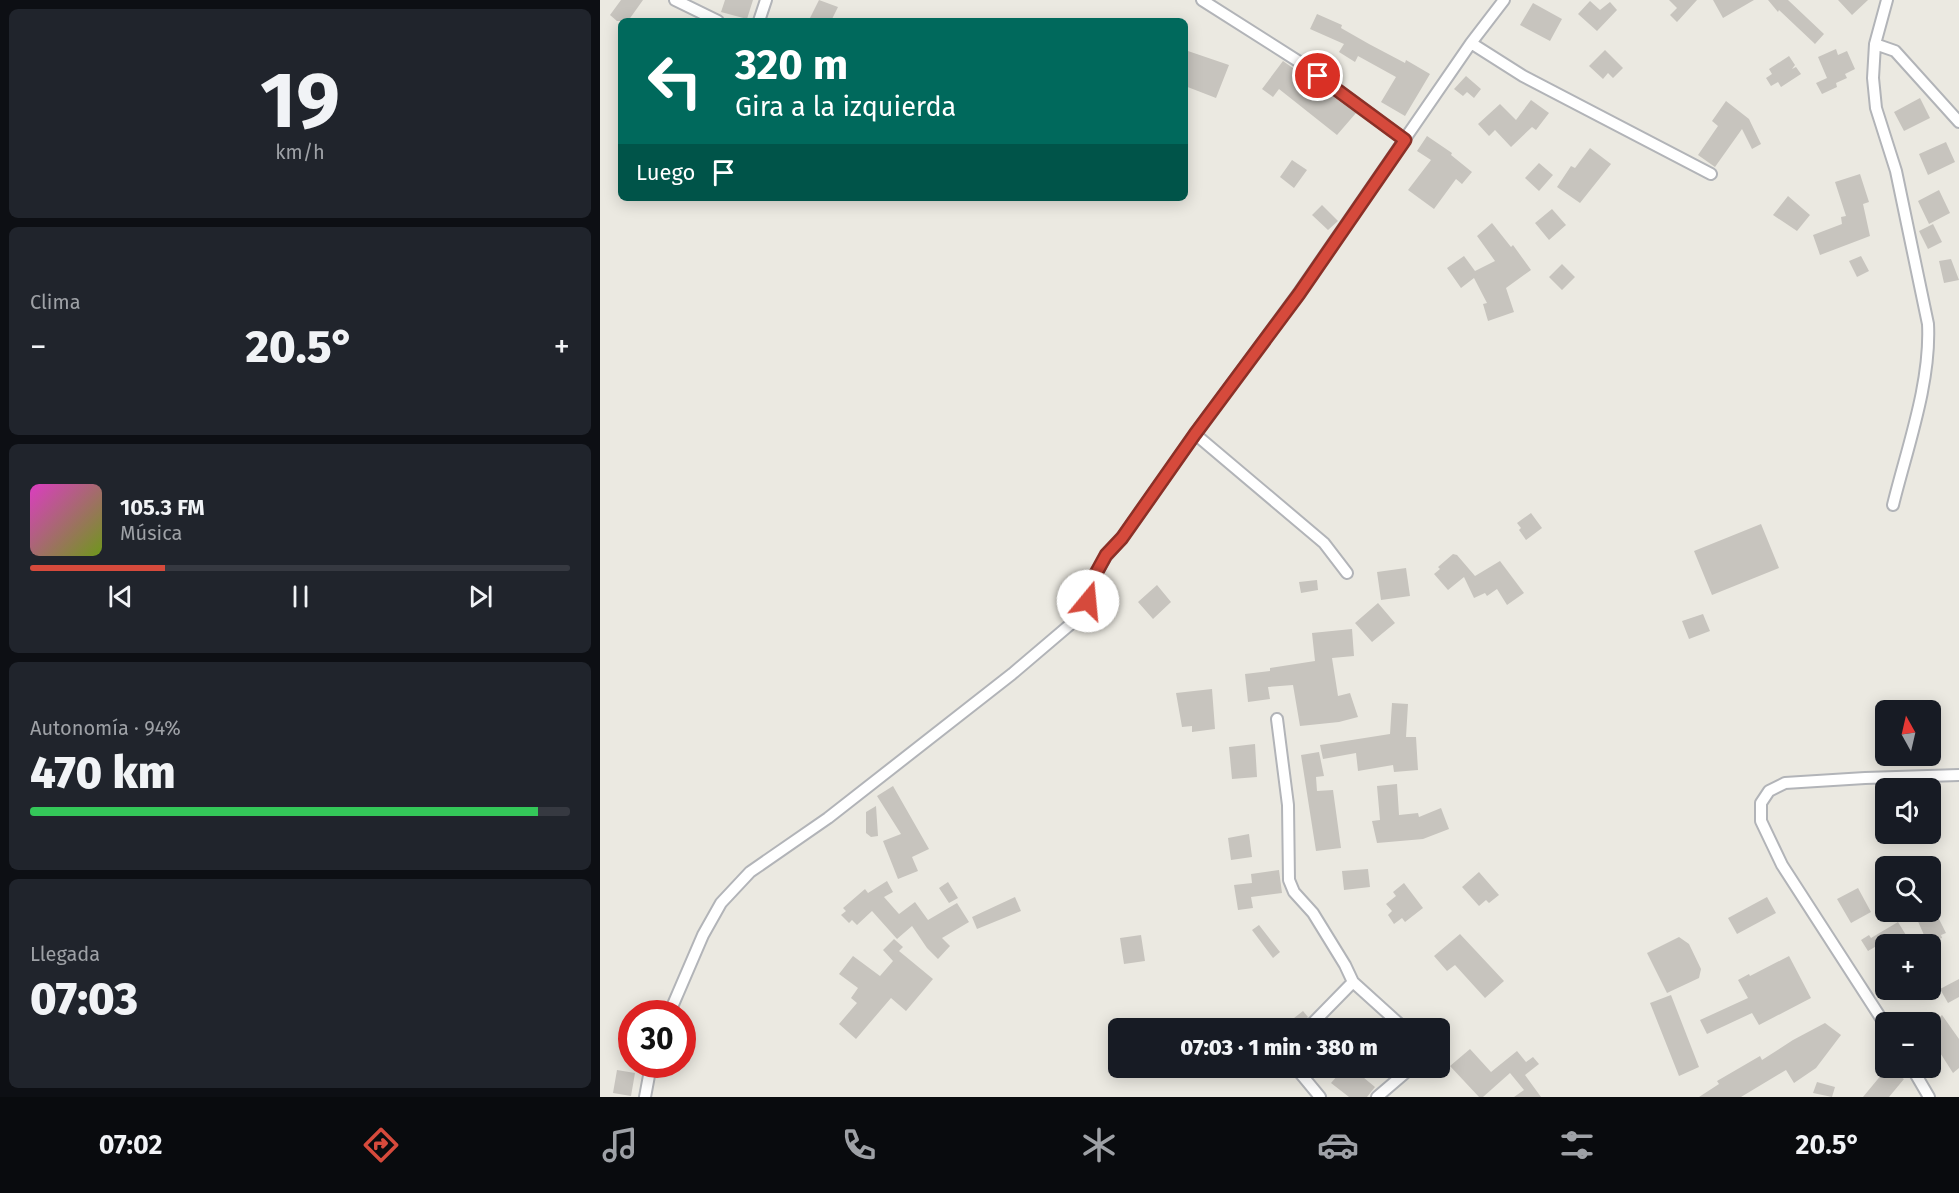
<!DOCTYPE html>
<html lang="es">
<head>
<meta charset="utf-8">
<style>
	:root { --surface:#171b24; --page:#20242c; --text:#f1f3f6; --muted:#9ea1a6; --line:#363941; --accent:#d64a3c }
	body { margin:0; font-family:"Fira Sans",sans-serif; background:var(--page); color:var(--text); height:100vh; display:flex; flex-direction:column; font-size:22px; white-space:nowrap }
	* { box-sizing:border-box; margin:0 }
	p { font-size:20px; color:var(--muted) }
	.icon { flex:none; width:33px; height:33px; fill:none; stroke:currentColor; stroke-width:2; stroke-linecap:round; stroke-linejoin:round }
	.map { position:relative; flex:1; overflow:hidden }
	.side { display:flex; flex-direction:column; gap:9px; padding:9px; background:#0d0f14; width:600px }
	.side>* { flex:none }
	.banner { position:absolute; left:18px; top:18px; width:570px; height:183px; border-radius:9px; box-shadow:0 3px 15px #0003; background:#00695c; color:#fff; overflow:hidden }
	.needle { width:39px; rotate:352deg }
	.fabs { position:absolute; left:1275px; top:700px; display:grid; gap:12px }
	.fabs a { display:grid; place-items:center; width:66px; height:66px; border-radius:9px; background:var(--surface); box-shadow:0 3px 15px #0003; font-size:30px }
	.speed { position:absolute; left:18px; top:1000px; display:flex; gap:12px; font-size:30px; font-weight:700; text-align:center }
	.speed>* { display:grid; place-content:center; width:78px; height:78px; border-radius:50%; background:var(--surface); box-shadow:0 3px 15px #0003; line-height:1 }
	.speed .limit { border:9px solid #d22; background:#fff; color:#111 }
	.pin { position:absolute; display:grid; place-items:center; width:51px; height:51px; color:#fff; margin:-26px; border:3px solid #fff; border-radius:50%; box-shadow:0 2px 6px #0007 }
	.me { position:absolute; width:66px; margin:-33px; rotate:17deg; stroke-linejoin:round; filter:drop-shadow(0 0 4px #0008) }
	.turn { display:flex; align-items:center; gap:21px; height:126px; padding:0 18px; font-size:27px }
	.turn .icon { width:78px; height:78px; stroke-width:2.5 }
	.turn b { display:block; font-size:42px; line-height:51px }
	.then { display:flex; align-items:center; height:57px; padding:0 18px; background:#0003; gap:12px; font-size:22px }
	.big { font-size:45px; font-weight:800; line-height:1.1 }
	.side .tile { flex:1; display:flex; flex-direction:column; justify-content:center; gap:9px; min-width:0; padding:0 21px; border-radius:9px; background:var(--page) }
	.side .dial { align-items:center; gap:0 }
	.dial b { font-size:78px; line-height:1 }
	.song { display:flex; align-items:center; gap:18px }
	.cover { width:72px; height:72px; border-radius:9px; background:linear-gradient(135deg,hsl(310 70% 55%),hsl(80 70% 35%)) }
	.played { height:6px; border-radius:3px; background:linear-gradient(90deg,var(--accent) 25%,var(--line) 25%) }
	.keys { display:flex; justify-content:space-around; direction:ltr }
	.heat { display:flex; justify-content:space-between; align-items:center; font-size:33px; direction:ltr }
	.charge { height:9px; border-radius:4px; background:linear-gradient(90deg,#34c759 94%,var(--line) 0) }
	.trip { position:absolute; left:508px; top:1018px; width:342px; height:60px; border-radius:9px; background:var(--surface); box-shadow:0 3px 15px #0003; font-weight:800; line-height:60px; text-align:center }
	.tab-bar { display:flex; height:96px; justify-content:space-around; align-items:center; background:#090b0e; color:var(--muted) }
	.tab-bar .icon { width:42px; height:42px }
	.tab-bar .on { color:var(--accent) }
	.tab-bar b { font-size:27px; color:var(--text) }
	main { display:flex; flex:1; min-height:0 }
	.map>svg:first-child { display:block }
	.building { fill:#c7c4be }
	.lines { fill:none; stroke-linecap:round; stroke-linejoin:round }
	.street-casing { stroke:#b2b4b8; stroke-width:14 }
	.street { stroke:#fff; stroke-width:10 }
	.route-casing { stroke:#8b3027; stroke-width:15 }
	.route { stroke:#d64a3c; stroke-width:10 }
</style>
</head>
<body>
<main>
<section class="side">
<div class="tile dial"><b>19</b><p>km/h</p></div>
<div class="tile"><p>Clima</p>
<div class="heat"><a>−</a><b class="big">20.5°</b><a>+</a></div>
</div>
<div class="tile">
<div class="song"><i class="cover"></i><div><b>105.3 FM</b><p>Música</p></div></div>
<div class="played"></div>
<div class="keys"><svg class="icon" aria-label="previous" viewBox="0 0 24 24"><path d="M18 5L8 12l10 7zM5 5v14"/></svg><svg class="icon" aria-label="pause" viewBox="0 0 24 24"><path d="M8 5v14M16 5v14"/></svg><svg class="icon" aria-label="next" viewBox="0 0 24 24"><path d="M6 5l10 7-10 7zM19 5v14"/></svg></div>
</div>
<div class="tile"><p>Autonomía · 94%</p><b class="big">470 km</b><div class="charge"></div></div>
<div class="tile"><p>Llegada</p><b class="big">07:03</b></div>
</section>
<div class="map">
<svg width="1359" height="1097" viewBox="0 0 1359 1097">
	<rect width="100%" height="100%" fill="#ebe9e1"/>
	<path class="building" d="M21 0H43L28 21H17L10 15Z
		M125 0H153L147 19 121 12Z
		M219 0 238 7 231 21H217L210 18Z
		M1069 0H1097L1077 22 1070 15 1077 8Z
		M1113 0H1154L1123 18Z
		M1168 0H1188L1224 34 1215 44 1179 10 1178 12Z
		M1238 0H1268L1252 15Z
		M990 1 1000 10 1010 2 1017 10 997 31 978 14Z
		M933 3 962 19 950 41 920 25Z
		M717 14 742 25 741 28 769 44 805 63 806 60 830 74 805 116 781 102 796 77 758 56 755 62 739 52 744 44 710 29Z
		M1236 49 1238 55 1247 51 1255 69 1245 74 1247 78 1236 83 1237 87 1222 94 1216 83 1227 78 1218 57Z
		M585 50 629 65 616 98 585 86Z
		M1005 50 1023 68 1013 78 1008 73 1003 79 989 66Z
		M1189 56 1195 65 1192 69 1196 67 1201 74 1181 87 1178 82 1171 86 1166 78 1172 74 1169 69Z
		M683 61 756 113 737 135 679 89 673 97 662 89Z
		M866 76 881 89 874 98 867 92 863 96 854 89Z
		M1320 98 1330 118 1304 131 1294 112Z
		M931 100 949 113 936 130 932 127 911 147 895 130 889 136 878 124 900 104 916 120Z
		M1126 101 1149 119 1161 144 1152 149 1142 129 1115 167 1098 155 1118 126 1112 121Z
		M827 136 852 153 851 155 872 172 862 184 856 179 834 209 808 190 831 160 817 151Z
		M1346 142 1355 162 1328 175 1319 154Z
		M990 148 1011 164 980 203 957 187 971 166 975 168Z
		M692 160 707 170 694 188 680 177Z
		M939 163 953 175 939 191 925 178Z
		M1260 174 1269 202 1263 204 1270 236 1220 255 1213 235 1242 224 1241 217 1246 216 1235 182Z
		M1339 190 1350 213 1329 224 1318 201Z
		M1188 196 1210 215 1197 231 1173 215Z
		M722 205 738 221 728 230 712 215Z
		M952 209 966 225 949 240 935 223Z
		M892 223 911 247 913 245 931 270 906 288 914 312 888 321 883 304 887 303 874 278 861 288 847 268 864 256 875 271 895 261 877 236Z
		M1333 224 1342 242 1328 249 1319 231Z
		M1261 256 1269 271 1257 277 1249 261Z
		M1351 259 1359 280 1344 283 1339 261Z
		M962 264 975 277 962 290 949 277Z
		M931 513 942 528 926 540 919 530 921 528 917 523Z
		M1161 524 1179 568 1112 595 1094 551Z
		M853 554 857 555 875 576 900 561 924 593 907 605 897 589 887 596 885 593 874 598 864 577 848 590 834 574 840 569 838 567Z
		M806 568 810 596 781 600 777 572Z
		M717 580 718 590 701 593 699 582Z
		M557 585 571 602 553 619 538 602Z
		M778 603 795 623 772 642 755 623Z
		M1103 614 1110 631 1089 639 1082 621Z
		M752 629 754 656 732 658 738 696 750 693 758 717 739 722 700 726 693 685 668 687 670 699 648 702 645 674 670 671V668L715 661 712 633Z
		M612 689 615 729 592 732V726L582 727 576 693Z
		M792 703 808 704 806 737H816L818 770 794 772 793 765 758 771 756 753 723 759 720 745 790 734Z
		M655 744 657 777 632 779 629 747Z
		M719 752 724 776 716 777 717 791 733 790 741 848 716 851 701 755Z
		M797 784 799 815 818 813 819 817 841 808 849 829 823 839 777 843 772 821 780 820 777 786Z
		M293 786 329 849 312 857 318 871 298 879 283 841 301 834 277 796Z
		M276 806 278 836 271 837 266 833V812Z
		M649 834 652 857 631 860 628 838Z
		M768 869 770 887 744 890 742 871Z
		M679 870 682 893 651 897 653 908 638 910 634 885 652 883 651 874Z
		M879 872 899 895 889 903 886 900 879 906 862 887Z
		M287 881 293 892 284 897 299 914 315 902 328 920 357 903 369 922 342 938 350 946 338 959 327 948 312 926 297 939 272 911 257 925 252 920 249 923 241 915 246 911 243 908 265 889 268 893Z
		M348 882 358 898 349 903 339 888Z
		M804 883 823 908 805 922 802 918 794 924 788 915 792 911 786 904 796 896 793 892Z
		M1258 888 1271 912 1251 923 1237 899Z
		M415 897 421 911 377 929 372 917Z
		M1167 897 1176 913 1137 934 1128 918Z
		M1327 912 1332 922 1339 919 1346 933 1341 935 1342 938 1328 944 1316 917Z
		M1298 922 1312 945 1280 944 1268 951 1261 940 1269 935 1271 938Z
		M659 925 680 952 673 958 652 930Z
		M860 934 904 981 885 998 855 965 847 971 834 956Z
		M541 935 545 961 524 964 520 938Z
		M1079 937 1089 944 1101 969 1099 978 1067 993 1047 953Z
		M294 939 303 947 299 951 333 979 306 1011 291 998 256 1039 239 1024 257 1003 251 998 258 988 239 974 253 956 280 976 293 961 283 950Z
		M1189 956 1211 998 1159 1025 1152 1013 1107 1034 1100 1020 1148 998 1138 980 1149 974 1150 976Z
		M1359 979V997L1348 1003 1340 989Z
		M1071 995 1099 1067 1079 1076 1050 1003Z
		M703 1011 708 1017 700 1027 680 1029Z
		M1342 1015 1359 1039V1068L1353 1073 1330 1037V1026Z
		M1225 1023 1241 1035 1216 1068 1194 1083 1186 1070 1141 1097H1099L1119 1084 1117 1081 1160 1056 1162 1060 1193 1040Z
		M870 1049 891 1072 917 1051 926 1062 933 1057 939 1064 925 1075 941 1097H914L924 1090 910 1073 883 1097H879L850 1066Z
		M744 1068H752L775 1087 767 1097H749L731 1083Z
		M1287 1068 1304 1079 1289 1097H1263Z
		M17 1070 35 1073 31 1096 13 1093Z
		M1217 1082 1235 1087 1232 1097 1213 1093Z"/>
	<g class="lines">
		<defs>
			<path id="street" d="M75 0 118 21
				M602 0 701 63 805 140
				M1287 0 1275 44 1273 78 1276 108 1296 171 1328 324C1331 383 1307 448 1293 505
				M159 21 166 0
				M871 43 923 76 1111 174
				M1275 44 1295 51 1359 122
				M595 434 724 543 747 573
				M677 719 688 805 689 880 694 892 713 913 745 965 753 982 707 1029
				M753 982 805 1029
				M69 1014 103 935 121 903 150 872 228 818 412 674 479 617 488 601 494 577 506 556 522 538 595 434 698 294 871 43 904 0
				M1286 1026 1182 865 1161 821V803L1169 791 1185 783 1265 778 1359 775
				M696 1068 720 1097
				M1312 1068 1329 1097
				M45 1097 51 1065
				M777 1097 811 1068"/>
		</defs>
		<use href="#street" class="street-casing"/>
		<use href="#street" class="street"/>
	</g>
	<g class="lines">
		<defs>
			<path id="route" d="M488 601 494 577 506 555 522 538 595 434 699 294 805 140 718 76"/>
		</defs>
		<use href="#route" class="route-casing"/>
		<use href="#route" class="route"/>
	</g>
</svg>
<div class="fabs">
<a><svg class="needle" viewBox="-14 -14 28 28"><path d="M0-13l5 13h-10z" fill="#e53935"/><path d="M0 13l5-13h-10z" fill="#9ea1a6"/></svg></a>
<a><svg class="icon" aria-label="sound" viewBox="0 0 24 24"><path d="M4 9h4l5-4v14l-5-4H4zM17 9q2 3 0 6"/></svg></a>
<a><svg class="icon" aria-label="search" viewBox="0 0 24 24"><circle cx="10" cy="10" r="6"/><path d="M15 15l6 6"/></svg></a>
<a>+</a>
<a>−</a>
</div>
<div class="speed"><div class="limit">30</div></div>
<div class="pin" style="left:718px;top:76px;background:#d93025"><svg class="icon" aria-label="arrive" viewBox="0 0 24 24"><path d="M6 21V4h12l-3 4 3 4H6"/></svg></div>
<svg class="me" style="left:488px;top:601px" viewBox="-20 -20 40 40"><circle r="19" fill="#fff"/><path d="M0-13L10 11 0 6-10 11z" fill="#d64a3c"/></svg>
<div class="trip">07:03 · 1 min · 380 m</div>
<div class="banner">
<div class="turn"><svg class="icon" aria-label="left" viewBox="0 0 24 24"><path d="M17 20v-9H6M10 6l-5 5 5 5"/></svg><div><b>320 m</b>Gira a la izquierda</div></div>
<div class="then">Luego<svg class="icon" aria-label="arrive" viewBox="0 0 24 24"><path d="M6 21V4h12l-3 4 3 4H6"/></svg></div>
</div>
</div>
</main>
<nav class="tab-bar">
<b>07:02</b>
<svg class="icon on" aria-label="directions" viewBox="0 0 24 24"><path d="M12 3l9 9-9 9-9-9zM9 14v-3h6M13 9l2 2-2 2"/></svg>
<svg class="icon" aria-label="music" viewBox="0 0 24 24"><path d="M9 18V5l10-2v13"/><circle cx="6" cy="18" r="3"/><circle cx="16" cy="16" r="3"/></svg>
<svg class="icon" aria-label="phone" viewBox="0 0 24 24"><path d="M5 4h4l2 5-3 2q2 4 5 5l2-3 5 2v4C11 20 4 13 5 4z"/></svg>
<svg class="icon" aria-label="climate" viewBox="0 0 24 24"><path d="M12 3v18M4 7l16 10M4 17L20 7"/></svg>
<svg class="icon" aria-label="car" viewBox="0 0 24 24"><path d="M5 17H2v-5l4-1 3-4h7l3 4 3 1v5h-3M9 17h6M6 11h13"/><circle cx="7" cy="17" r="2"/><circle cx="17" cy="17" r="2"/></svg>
<svg class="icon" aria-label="filters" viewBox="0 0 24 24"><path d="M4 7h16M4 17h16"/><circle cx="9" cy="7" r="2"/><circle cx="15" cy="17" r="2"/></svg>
<b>20.5°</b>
</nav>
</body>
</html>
